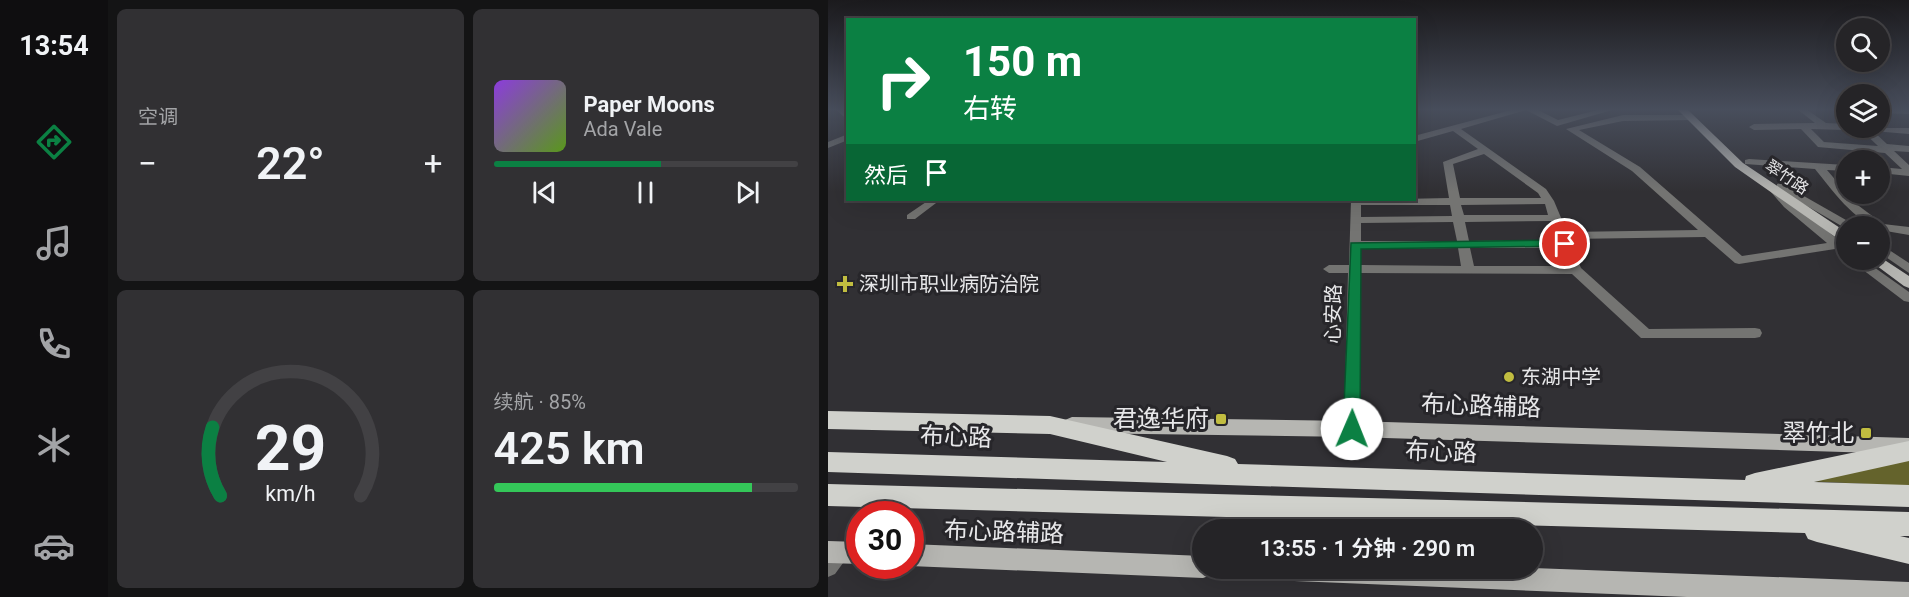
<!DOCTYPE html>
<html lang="zh">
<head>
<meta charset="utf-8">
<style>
	:root { --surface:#252427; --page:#313033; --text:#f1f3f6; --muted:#a3a4a7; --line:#424144; --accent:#0b8043 }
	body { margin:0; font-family:Roboto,"Noto Sans SC",sans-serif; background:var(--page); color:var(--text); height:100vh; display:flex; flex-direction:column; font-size:22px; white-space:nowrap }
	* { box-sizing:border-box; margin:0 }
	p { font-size:20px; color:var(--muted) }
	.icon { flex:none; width:33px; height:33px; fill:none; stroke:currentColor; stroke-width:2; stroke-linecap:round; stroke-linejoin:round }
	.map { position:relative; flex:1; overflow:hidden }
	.side { display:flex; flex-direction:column; gap:9px; padding:9px; background:#141415; width:720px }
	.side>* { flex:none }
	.top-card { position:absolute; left:18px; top:18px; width:570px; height:183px; border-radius:0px; box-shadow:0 6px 24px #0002,0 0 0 2px var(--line); background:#0b8043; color:#fff; overflow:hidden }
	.controls { position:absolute; left:1008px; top:18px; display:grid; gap:12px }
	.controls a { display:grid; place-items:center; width:54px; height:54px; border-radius:50%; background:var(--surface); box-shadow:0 6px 24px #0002,0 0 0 2px var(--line); font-size:30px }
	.speed { position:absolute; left:18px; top:501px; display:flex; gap:12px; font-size:30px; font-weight:700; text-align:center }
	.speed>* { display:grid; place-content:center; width:78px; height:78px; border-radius:50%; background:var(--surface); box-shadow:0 6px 24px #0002,0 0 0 2px var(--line); line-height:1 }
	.speed .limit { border:9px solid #d22; background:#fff; color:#111 }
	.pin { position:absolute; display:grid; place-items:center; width:51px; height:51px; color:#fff; margin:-26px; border:3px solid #fff; border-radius:50%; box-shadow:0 2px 6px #0007 }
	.me { position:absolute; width:66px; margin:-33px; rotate:1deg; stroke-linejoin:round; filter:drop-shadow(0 0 4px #0008) }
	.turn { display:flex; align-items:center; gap:21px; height:126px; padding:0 18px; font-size:27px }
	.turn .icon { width:78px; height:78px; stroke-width:2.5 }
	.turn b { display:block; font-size:42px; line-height:51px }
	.then { display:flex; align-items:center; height:57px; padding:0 18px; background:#0003; gap:12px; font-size:22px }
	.big { font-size:45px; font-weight:600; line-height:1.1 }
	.side .card { flex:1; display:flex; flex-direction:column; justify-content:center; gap:9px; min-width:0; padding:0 21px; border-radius:9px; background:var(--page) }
	.side .dial { align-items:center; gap:0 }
	.dial svg { height:156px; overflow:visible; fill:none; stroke:var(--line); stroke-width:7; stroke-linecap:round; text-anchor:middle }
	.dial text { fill:var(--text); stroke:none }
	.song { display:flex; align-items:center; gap:18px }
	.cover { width:72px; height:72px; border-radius:9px; background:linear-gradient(135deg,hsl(270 70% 55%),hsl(90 70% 35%)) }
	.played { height:6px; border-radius:3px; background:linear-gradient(90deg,var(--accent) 55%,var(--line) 55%) }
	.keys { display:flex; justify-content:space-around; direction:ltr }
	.heat { display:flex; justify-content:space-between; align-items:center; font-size:33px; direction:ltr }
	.charge { height:9px; border-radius:4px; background:linear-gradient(90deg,#34c759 85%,var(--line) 0) }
	.side .tiles { flex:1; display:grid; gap:9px; grid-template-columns:repeat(2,1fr) }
	.trip { position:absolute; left:364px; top:519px; width:351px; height:60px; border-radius:30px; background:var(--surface); box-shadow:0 6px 24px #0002,0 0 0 2px var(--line); font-weight:600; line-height:60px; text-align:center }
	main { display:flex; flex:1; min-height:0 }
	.dock { display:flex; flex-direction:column; width:108px; justify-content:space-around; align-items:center; background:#0f0e10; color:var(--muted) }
	.dock .icon { width:42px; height:42px }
	.dock .current { color:var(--accent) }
	.dock b { font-size:27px; color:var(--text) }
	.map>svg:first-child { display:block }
	.forest { fill:#64632c }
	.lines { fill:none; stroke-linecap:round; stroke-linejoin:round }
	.minor { fill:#747472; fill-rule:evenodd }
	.major { fill:#b6b6b2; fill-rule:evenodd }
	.highway { fill:#d0d1cc; fill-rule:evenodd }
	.route { fill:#0b8043; stroke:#07532c; stroke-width:1.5 }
	.poi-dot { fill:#c1bd40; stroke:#27262a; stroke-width:2 }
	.labels { text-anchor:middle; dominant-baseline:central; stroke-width:6; stroke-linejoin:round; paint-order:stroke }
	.far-street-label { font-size:16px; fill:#e7e7e9; stroke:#27262a }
	.poi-label { font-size:20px; fill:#e7e7e9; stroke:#27262a; text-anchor:start }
	.street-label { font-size:20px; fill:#e7e7e9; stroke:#27262a }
	.near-street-label { font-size:24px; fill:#e7e7e9; stroke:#27262a }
	.near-poi-label { font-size:24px; fill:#e7e7e9; stroke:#27262a; text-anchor:end }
</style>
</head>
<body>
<main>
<nav class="dock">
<b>13:54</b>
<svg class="icon current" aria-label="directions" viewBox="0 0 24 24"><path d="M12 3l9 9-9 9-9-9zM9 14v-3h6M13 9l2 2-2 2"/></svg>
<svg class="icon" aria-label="music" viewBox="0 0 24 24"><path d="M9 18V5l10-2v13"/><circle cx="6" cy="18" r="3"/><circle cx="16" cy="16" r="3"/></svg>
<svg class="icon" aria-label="phone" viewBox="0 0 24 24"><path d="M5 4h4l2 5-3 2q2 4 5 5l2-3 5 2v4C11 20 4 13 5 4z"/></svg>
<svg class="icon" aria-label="climate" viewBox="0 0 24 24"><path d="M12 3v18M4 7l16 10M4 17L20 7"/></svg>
<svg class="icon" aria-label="car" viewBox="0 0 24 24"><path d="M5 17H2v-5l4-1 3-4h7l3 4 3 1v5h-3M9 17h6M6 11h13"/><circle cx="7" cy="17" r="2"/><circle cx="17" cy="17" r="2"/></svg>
</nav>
<section class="side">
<div class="tiles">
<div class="card"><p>空调</p>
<div class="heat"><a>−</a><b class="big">22°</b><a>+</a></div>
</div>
<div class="card">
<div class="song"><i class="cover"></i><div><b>Paper Moons</b><p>Ada Vale</p></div></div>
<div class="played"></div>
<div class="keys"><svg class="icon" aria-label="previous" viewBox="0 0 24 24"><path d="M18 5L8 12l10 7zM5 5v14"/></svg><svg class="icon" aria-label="pause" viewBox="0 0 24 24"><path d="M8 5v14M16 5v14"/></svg><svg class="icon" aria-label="next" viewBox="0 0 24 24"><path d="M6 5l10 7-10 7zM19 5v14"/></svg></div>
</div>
<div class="card dial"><svg viewBox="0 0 100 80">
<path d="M14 69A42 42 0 1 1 86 69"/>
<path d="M14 69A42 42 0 0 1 10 34" stroke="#0b8043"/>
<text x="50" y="56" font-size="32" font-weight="700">29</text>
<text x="50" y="72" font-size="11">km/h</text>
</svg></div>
<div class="card"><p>续航 · 85%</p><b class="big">425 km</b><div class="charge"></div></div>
</div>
</section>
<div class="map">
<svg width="1081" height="597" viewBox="0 0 1081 597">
	<rect width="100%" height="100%" fill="#313034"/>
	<path class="forest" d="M1081 457V486L978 481Z"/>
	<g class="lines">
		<path class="minor" d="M7 109H16L20 112V120Z
			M687 109H708L730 120 774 109 784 110 729 126 698 110 633 129 718 189 726 201 739 232 870 230 804 171 738 129 795 115H863L867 118 866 120 795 121 751 130 812 167 914 256 999 243 956 207 943 192V188L949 187V184L953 183 1025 224 1026 226 1017 228 953 191 964 203 1018 246V256L1007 249 911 264 907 263 877 237 741 239 753 268 821 329 927 328 932 329 934 333 932 337 927 338H813L744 274 533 273 532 429 530 434 524 436 518 434 516 429 520 273H501L495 269 501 265H521L523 200 621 198 615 162 650 149 625 131 586 142V136ZM656 154 710 193 713 198H632L625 164ZM717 204 720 215H636L633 205ZM533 205H622L624 216 533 217ZM723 221 730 240 641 241 637 222ZM625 222 629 241H533V223ZM630 248 633 266 533 265V249ZM642 248H732L739 266H646Z
			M969 109H978L998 123 1018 124V128H1022L1018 130 983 129 996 142 1050 146 1031 128H1081V134L1045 131 1059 144 1081 146V152L1066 151 1081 165V176L1052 173V167L1074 169 1057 153 990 147 973 129 926 130 921 127 926 124 987 123Z
			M1013 109H1018V112H1015Z
			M1052 109H1081V114L1052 113Z
			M20 134V140L0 148V142Z
			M921 159 1018 165V171L999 170 1027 203 1055 224 1081 227V235L1052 230V226C1029 226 1001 186 987 169L917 164V160Z
			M101 200H112L87 219H79V215Z
			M1052 244 1081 263V273L1052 253Z
			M1022 260H1036L1081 292V302L1076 301Z
			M13 542 20 545 23 552 7 574 0 577V552L6 545Z"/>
		<path class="major" d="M849 109H859L915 163 1018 232V242L1013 241 907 167Z
			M1052 257 1081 276V288L1076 286 1041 260H1052Z
			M244 417 524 421 1081 438V454L524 437 244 433 237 430 235 425 237 420Z
			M0 541 32 542V564L0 563Z
			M82 544 375 556V568H386L383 575 375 578 82 566Z
			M405 568H705L1081 582V597H859L416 579 408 576Z"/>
		<path class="highway" d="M0 411 222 416 399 456 407 459 410 464 917 480 918 476 927 473 1081 441V461L986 482 1081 485V507L0 472V452L339 462 222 434 0 429Z
			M0 484 1081 512V536H1072L1081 538V564L989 542 980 539 977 533 0 506Z"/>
	</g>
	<linearGradient id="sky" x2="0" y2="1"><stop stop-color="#1b1a1d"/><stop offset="0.57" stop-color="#484e5c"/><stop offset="1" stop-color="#484e5c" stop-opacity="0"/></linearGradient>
	<rect width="1081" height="192" fill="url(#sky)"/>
	<path class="route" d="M737 240 743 244 741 246 533 249 532 429 530 434 524 436 518 434 515 429 523 243Z"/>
	<g class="poi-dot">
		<path d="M14 275h6v6h6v6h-6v6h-6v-6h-6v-6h6z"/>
		<circle cx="681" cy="377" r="6"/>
		<rect x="387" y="413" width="12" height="12" rx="3"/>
		<rect x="1032" y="427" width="12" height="12" rx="3"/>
	</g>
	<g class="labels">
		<g class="far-street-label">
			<text transform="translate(959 177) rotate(34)">翠竹路</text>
		</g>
		<g class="poi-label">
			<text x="31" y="284">深圳市职业病防治院</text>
			<text x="693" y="377">东湖中学</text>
		</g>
		<g class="street-label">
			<text transform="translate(505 314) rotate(-89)">心安路</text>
		</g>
		<g class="near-street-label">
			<text transform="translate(653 406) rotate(2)">布心路辅路</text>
			<text transform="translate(128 437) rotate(2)">布心路</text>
			<text transform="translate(613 452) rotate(2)">布心路</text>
			<text transform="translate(176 532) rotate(2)">布心路辅路</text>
		</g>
		<g class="near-poi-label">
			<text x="381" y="419">君逸华府</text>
			<text x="1026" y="433">翠竹北</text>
		</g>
	</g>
</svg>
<div class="controls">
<a><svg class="icon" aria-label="search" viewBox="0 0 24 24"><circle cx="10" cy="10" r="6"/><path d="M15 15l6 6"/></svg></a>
<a><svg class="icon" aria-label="layers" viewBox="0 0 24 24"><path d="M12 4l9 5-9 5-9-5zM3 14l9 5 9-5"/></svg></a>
<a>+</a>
<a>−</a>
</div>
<div class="speed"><div class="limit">30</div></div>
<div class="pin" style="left:737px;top:244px;background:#d93025"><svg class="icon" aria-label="arrive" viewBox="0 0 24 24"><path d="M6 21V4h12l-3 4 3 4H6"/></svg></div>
<svg class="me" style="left:524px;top:429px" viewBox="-20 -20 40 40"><circle r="19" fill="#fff"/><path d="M0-13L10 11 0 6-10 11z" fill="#0b8043"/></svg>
<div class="trip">13:55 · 1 分钟 · 290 m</div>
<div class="top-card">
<div class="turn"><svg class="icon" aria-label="right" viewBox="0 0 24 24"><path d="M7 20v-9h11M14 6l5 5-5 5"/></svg><div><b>150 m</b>右转</div></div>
<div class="then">然后<svg class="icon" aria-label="arrive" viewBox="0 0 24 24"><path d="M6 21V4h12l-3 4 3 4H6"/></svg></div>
</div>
</div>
</main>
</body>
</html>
